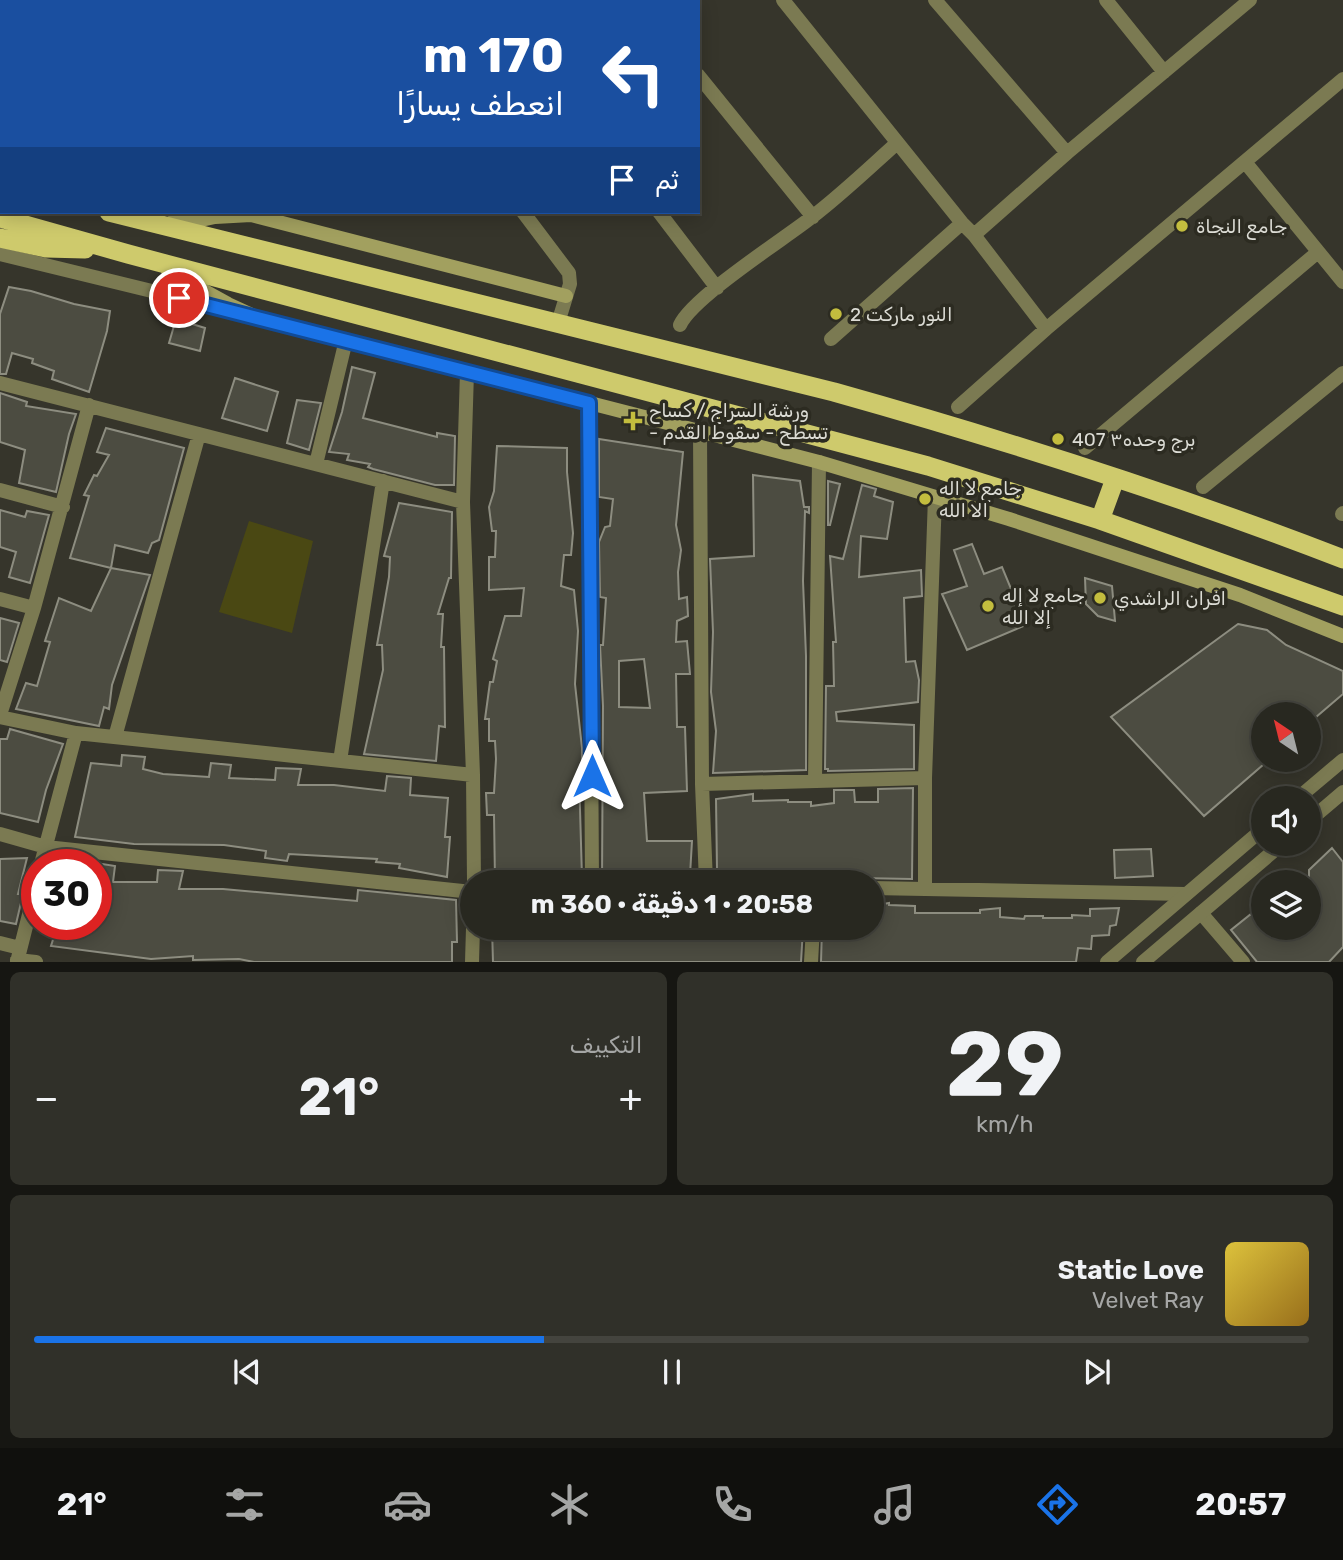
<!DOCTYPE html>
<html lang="ar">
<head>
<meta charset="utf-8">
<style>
	:root { --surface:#282820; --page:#303029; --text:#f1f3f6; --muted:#a5a6a5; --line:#44443e; --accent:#1a73e8 }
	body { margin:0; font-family:Rubik,"Noto Naskh Arabic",sans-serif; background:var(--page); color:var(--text); direction:rtl; height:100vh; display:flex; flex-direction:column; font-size:26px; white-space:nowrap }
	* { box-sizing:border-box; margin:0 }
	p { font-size:23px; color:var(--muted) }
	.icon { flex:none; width:38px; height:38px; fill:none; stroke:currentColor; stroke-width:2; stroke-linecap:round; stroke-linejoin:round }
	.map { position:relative; height:962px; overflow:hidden; direction:ltr }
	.details { display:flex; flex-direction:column; gap:10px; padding:10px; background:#161612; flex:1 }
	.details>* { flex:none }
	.top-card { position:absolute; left:0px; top:0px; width:700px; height:214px; box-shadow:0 4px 18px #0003,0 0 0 2px var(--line); direction:rtl; background:#1a4fa0; color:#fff; overflow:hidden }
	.needle { width:46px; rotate:325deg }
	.buttons { position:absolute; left:1251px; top:702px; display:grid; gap:14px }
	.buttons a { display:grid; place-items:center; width:70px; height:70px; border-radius:50%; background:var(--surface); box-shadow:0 4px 18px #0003,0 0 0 2px var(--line); font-size:35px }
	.speed { position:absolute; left:21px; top:849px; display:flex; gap:14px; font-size:35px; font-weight:700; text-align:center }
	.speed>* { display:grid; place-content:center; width:91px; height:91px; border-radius:50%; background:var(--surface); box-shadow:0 4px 18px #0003,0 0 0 2px var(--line); line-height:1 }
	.speed .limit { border:10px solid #d22; background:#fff; color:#111 }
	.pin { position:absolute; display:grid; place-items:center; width:60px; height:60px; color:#fff; margin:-30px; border:4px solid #fff; border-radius:50%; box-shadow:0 2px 7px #0007 }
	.me { position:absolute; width:77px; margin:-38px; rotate:0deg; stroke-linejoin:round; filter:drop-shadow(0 0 5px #0008) }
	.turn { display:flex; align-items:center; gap:24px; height:147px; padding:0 21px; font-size:32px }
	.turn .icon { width:91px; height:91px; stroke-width:2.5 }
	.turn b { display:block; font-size:49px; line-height:60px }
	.then { display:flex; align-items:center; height:66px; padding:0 21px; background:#0003; gap:14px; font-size:26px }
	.big { font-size:52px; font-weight:700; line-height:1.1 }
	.details .card { flex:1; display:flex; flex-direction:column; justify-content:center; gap:10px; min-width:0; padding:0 24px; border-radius:10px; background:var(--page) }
	.details .dial { align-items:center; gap:0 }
	.dial b { font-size:91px; line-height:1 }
	.song { display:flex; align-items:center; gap:21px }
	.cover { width:84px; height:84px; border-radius:10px; background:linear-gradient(135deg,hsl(50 70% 55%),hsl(40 70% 35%)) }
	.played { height:7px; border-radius:4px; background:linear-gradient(90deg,var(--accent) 40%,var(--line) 40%) }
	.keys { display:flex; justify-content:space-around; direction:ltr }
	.heat { display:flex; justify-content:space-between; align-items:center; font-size:38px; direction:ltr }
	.details .tiles { flex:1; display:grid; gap:10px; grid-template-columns:1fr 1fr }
	.card:last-child { grid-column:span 2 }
	.trip { position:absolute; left:460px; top:870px; width:424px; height:70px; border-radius:35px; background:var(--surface); box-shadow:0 4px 18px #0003,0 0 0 2px var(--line); font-weight:700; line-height:70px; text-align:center; direction:rtl }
	.tab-bar { display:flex; height:112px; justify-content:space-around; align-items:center; background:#10100d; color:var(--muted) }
	.tab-bar .icon { width:49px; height:49px }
	.tab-bar .active { color:var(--accent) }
	.tab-bar b { font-size:32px; color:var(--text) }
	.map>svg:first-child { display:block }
	.green { fill:#4a4813 }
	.building { fill:#4c4c41; stroke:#8d8d80; stroke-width:2; fill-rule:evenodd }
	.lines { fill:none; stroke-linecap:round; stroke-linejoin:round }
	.minor { stroke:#7b7a52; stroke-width:14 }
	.tertiary { stroke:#7b7a52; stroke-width:14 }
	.secondary { stroke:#a2a05f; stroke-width:14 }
	.trunk { stroke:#ceca6c; stroke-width:19 }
	.route-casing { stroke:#114b97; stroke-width:18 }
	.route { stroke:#1a73e8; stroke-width:12 }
	.poi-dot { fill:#c3bd3e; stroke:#2c2b21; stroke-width:2.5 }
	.labels { text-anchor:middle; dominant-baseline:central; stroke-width:7; stroke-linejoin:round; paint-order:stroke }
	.poi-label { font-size:19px; fill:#dcdcd5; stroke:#2c2b21; text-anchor:start }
</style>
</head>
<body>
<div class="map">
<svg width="1343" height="962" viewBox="0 0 1343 962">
	<rect width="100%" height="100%" fill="#36352b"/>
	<path class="green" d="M249 521 313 541 292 633 219 612Z"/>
	<path class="building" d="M9 287 31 291 74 304 110 311 107 331 89 392 52 379 54 371 32 363 33 359 12 353 6 374H0V314Z
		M176 319 205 328 200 351 169 343Z
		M352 367 375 373 363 418 437 437V433L455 436 454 485H435L373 469 368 467 370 464 347 460 349 454 329 452 342 412Z
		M235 378 278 392 267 431 222 418Z
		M0 393 27 402 26 406 76 414 69 434 56 492 19 483 25 450 0 442Z
		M297 400 321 403 309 450 287 443Z
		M106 428 184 448 159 540 152 543 148 553 115 545 111 568 70 558 89 496 84 495 94 475 97 476 109 455 97 452Z
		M599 439 683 452 676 525 681 550 678 572 679 599 687 597 688 616 677 621 676 642 687 641 690 674H676L677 727H685L687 791 644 793 647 841H692L690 875 679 874V880L648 882V875L625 880V882H602L603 706 600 645H603L606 598 600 597 599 542 605 527 610 526 613 499 599 497ZM644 659 650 708 619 707V661Z
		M497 446 567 448V472L573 533 571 555H564L561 586 574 590 578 631 575 684 582 748V775H579L582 878 495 880 494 815H487L486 793H494L496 759 495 741H489V719H485L490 682H493L497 661 493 659 505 616H521L524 588 489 590V557H495L496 531H492L489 507 494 491Z
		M753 475 800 481 804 507H809V513L805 511 803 581 806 656V770L713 773 716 731 711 692 713 632 710 559 754 556Z
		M828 481 840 484 830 525H828Z
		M862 485 876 489 874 496 893 502 887 539 861 536 859 577 921 570 922 596 904 598 906 662 915 661 919 680 918 702 836 712 837 721 914 725V769L828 771V769H825L826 686H834L833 642H836L830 556 843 559Z
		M399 503 452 512 451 578H449L438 614H443L441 647H444L445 727 439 726 436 761 364 754 383 670 382 645H377L389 577 390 557 384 556Z
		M0 510 25 517 27 511 49 515 30 583 9 577 16 552 0 547Z
		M972 544 984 574 1002 567 1026 625 967 650 942 594 967 586 954 550Z
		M111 568 150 575 112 685 109 709 104 707 99 726 16 709 26 683 37 686 50 642 45 641 59 598 91 611Z
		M1085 578 1112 586 1115 621 1098 616 1086 604Z
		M0 618 19 623 7 662 0 660Z
		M1238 624 1267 630 1286 645 1343 671V694L1309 723V714H1264V764L1204 816 1111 717Z
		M10 729 63 744 46 790 38 822 0 813V739H7Z
		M122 755 145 757 143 769 163 774 209 777 211 763 231 765 229 778 275 780 276 768 301 769 298 785H334L385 791 387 776 411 778 410 795 448 798 445 837H450L447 877 399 868 400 864 376 862 377 859 289 854 287 861 265 858 266 851 224 845 134 844 75 837 91 763 121 766Z
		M913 788 912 879 807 877 783 873 781 879 746 882V871L717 869 716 799 753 794V801L788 800V802H811V806L834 803V790H854L855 802H878V789Z
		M1332 848 1343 862V947L1329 962H1257L1231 930 1251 914 1256 920 1264 914V928H1309V919L1314 916 1309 911V870Z
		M1151 849 1153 876 1115 878 1114 850Z
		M27 858 18 894H23L16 924 0 921V859Z
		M96 863 115 866 113 882H157L158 870 183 871 179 889H223L357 901 358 890 456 900 457 942H452V962H254L239 959 193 960V956L151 959 51 946 58 924H96Z
		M889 903V905L915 906V913H980V910L1000 908V917L1024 919 1025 916H1043V918H1072V915L1090 916V909L1119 908 1116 925 1110 926 1109 935 1092 936 1091 949 1078 948 1076 962H821L822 928H872V906Z
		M492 928H803L801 962H493Z"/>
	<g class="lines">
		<path class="minor" d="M54 0 55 2
			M197 0 198 2
			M356 0 357 2
			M637 0 639 2
			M783 0 962 223 974 235 1046 329
			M935 0 1067 153
			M1106 0 1164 72
			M163 2 165 0
			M506 2 508 0
			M698 75 813 217
			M0 156 2 157
			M1245 162 1343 282
			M523 212 569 273 570 284 558 323
			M659 212 717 288
			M974 235 1067 153 1250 0
			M0 254 238 312
			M680 325C693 297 784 239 812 217 842 194 869 168 897 143
			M831 339 962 223
			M467 372 463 502 473 775 474 882
			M0 383 463 502
			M589 403 592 882
			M958 407 1046 329 1343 79
			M700 431 702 784 706 882
			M1085 448 1318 252
			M316 464 346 340
			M1203 487 1343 373
			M0 490 63 507
			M1342 514 1343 513
			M0 599 34 608
			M0 715 34 608 89 405
			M0 717 76 733 473 775
			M115 737 199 434
			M340 761 383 481
			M815 781 819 462
			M702 784 925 778
			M0 834 46 847 472 892
			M41 864 76 733
			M872 888 1186 894
			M925 889V778L935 497
			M1201 913 1243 962
			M0 943 20 948
			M17 960 36 962
			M17 962 37 883
			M472 962 473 928
			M811 962 813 928"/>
		<path class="tertiary" d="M1298 798 1343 760
			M1309 821 1343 792
			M1107 962 1264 828
			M1143 962 1282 844"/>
		<path class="secondary" d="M172 222 187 223 215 217 251 215 566 296
			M168 271 228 304 256 317 819 462 1009 519 1240 595 1343 636"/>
		<path class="trunk" d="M0 176H2
			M0 192H2
			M109 212 834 392C1005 440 1178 495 1343 559
			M0 218 128 254 928 466 1100 520 1343 606
			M0 238 46 248 85 249
			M1100 520 1115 479"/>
	</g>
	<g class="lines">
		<defs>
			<path id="route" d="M179 298 589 403 592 776"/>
		</defs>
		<use href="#route" class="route-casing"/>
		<use href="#route" class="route"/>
	</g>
	<g class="poi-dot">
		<circle cx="1182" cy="226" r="7"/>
		<circle cx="836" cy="314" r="7"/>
		<path d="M629.5 410.5h7v7h7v7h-7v7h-7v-7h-7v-7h7z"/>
		<circle cx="1058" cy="439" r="7"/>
		<circle cx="925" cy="499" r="7"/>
		<circle cx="1100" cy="598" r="7"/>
		<circle cx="988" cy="606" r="7"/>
	</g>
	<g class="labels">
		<g class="poi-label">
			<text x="1196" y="226">جامع النجاة</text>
			<text x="850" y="314">النور ماركت 2</text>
			<text x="649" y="410">ورشة السراج / كساح<tspan x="649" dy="22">- تسطح - سقوط القدم</tspan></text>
			<text x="1072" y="439">برج وحده٣ 407</text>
			<text x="939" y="488">جامع لا اله<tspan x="939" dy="22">الا الله</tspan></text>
			<text x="1002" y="595">جامع لا إله<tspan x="1002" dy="22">إلا الله</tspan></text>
			<text x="1114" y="598">افران الراشدي</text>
		</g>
	</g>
</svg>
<div class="buttons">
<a><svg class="needle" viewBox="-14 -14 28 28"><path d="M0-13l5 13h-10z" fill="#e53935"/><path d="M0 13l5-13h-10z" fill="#a5a6a5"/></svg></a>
<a><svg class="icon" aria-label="sound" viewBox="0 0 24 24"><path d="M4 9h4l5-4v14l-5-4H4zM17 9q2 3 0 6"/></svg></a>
<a><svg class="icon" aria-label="layers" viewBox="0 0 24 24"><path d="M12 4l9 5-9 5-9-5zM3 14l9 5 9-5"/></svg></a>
</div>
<div class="speed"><div class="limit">30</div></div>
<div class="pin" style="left:179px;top:298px;background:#d93025"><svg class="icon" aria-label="arrive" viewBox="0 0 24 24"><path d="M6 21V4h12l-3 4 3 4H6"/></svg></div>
<svg class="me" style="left:592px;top:776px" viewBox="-20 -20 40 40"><path d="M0-17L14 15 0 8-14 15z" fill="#1a73e8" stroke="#fff" stroke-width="4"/></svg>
<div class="trip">20:58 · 1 دقيقة · 360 m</div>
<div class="top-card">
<div class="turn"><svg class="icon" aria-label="left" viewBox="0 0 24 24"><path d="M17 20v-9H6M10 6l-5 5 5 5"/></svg><div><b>170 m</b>انعطف يسارًا</div></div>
<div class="then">ثم<svg class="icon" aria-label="arrive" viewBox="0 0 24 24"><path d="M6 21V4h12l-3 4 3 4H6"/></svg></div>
</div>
</div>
<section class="details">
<div class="tiles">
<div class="card dial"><b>29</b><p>km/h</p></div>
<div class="card"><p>التكييف</p>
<div class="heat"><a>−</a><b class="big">21°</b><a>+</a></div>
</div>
<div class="card">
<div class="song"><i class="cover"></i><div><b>Static Love</b><p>Velvet Ray</p></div></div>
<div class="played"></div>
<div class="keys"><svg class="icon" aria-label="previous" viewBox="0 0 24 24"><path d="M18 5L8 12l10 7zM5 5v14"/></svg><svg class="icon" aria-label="pause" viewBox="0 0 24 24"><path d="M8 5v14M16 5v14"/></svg><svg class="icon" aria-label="next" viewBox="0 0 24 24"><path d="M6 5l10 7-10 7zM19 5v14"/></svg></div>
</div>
</div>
</section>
<nav class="tab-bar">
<b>20:57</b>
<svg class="icon active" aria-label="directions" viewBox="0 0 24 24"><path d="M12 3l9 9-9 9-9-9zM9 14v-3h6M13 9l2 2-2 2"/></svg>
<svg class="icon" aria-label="music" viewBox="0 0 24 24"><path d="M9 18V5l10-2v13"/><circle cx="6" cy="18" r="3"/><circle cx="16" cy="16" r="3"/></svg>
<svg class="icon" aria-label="phone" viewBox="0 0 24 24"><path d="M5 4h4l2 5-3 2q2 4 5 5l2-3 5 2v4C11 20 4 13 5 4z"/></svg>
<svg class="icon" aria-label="climate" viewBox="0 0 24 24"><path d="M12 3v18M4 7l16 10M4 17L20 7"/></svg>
<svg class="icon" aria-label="car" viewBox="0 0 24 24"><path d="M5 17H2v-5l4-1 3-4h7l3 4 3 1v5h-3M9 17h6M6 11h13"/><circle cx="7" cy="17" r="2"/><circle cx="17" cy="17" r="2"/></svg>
<svg class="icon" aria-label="filters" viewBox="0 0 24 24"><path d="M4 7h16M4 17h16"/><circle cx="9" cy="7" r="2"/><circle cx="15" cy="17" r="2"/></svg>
<b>21°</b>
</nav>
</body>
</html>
